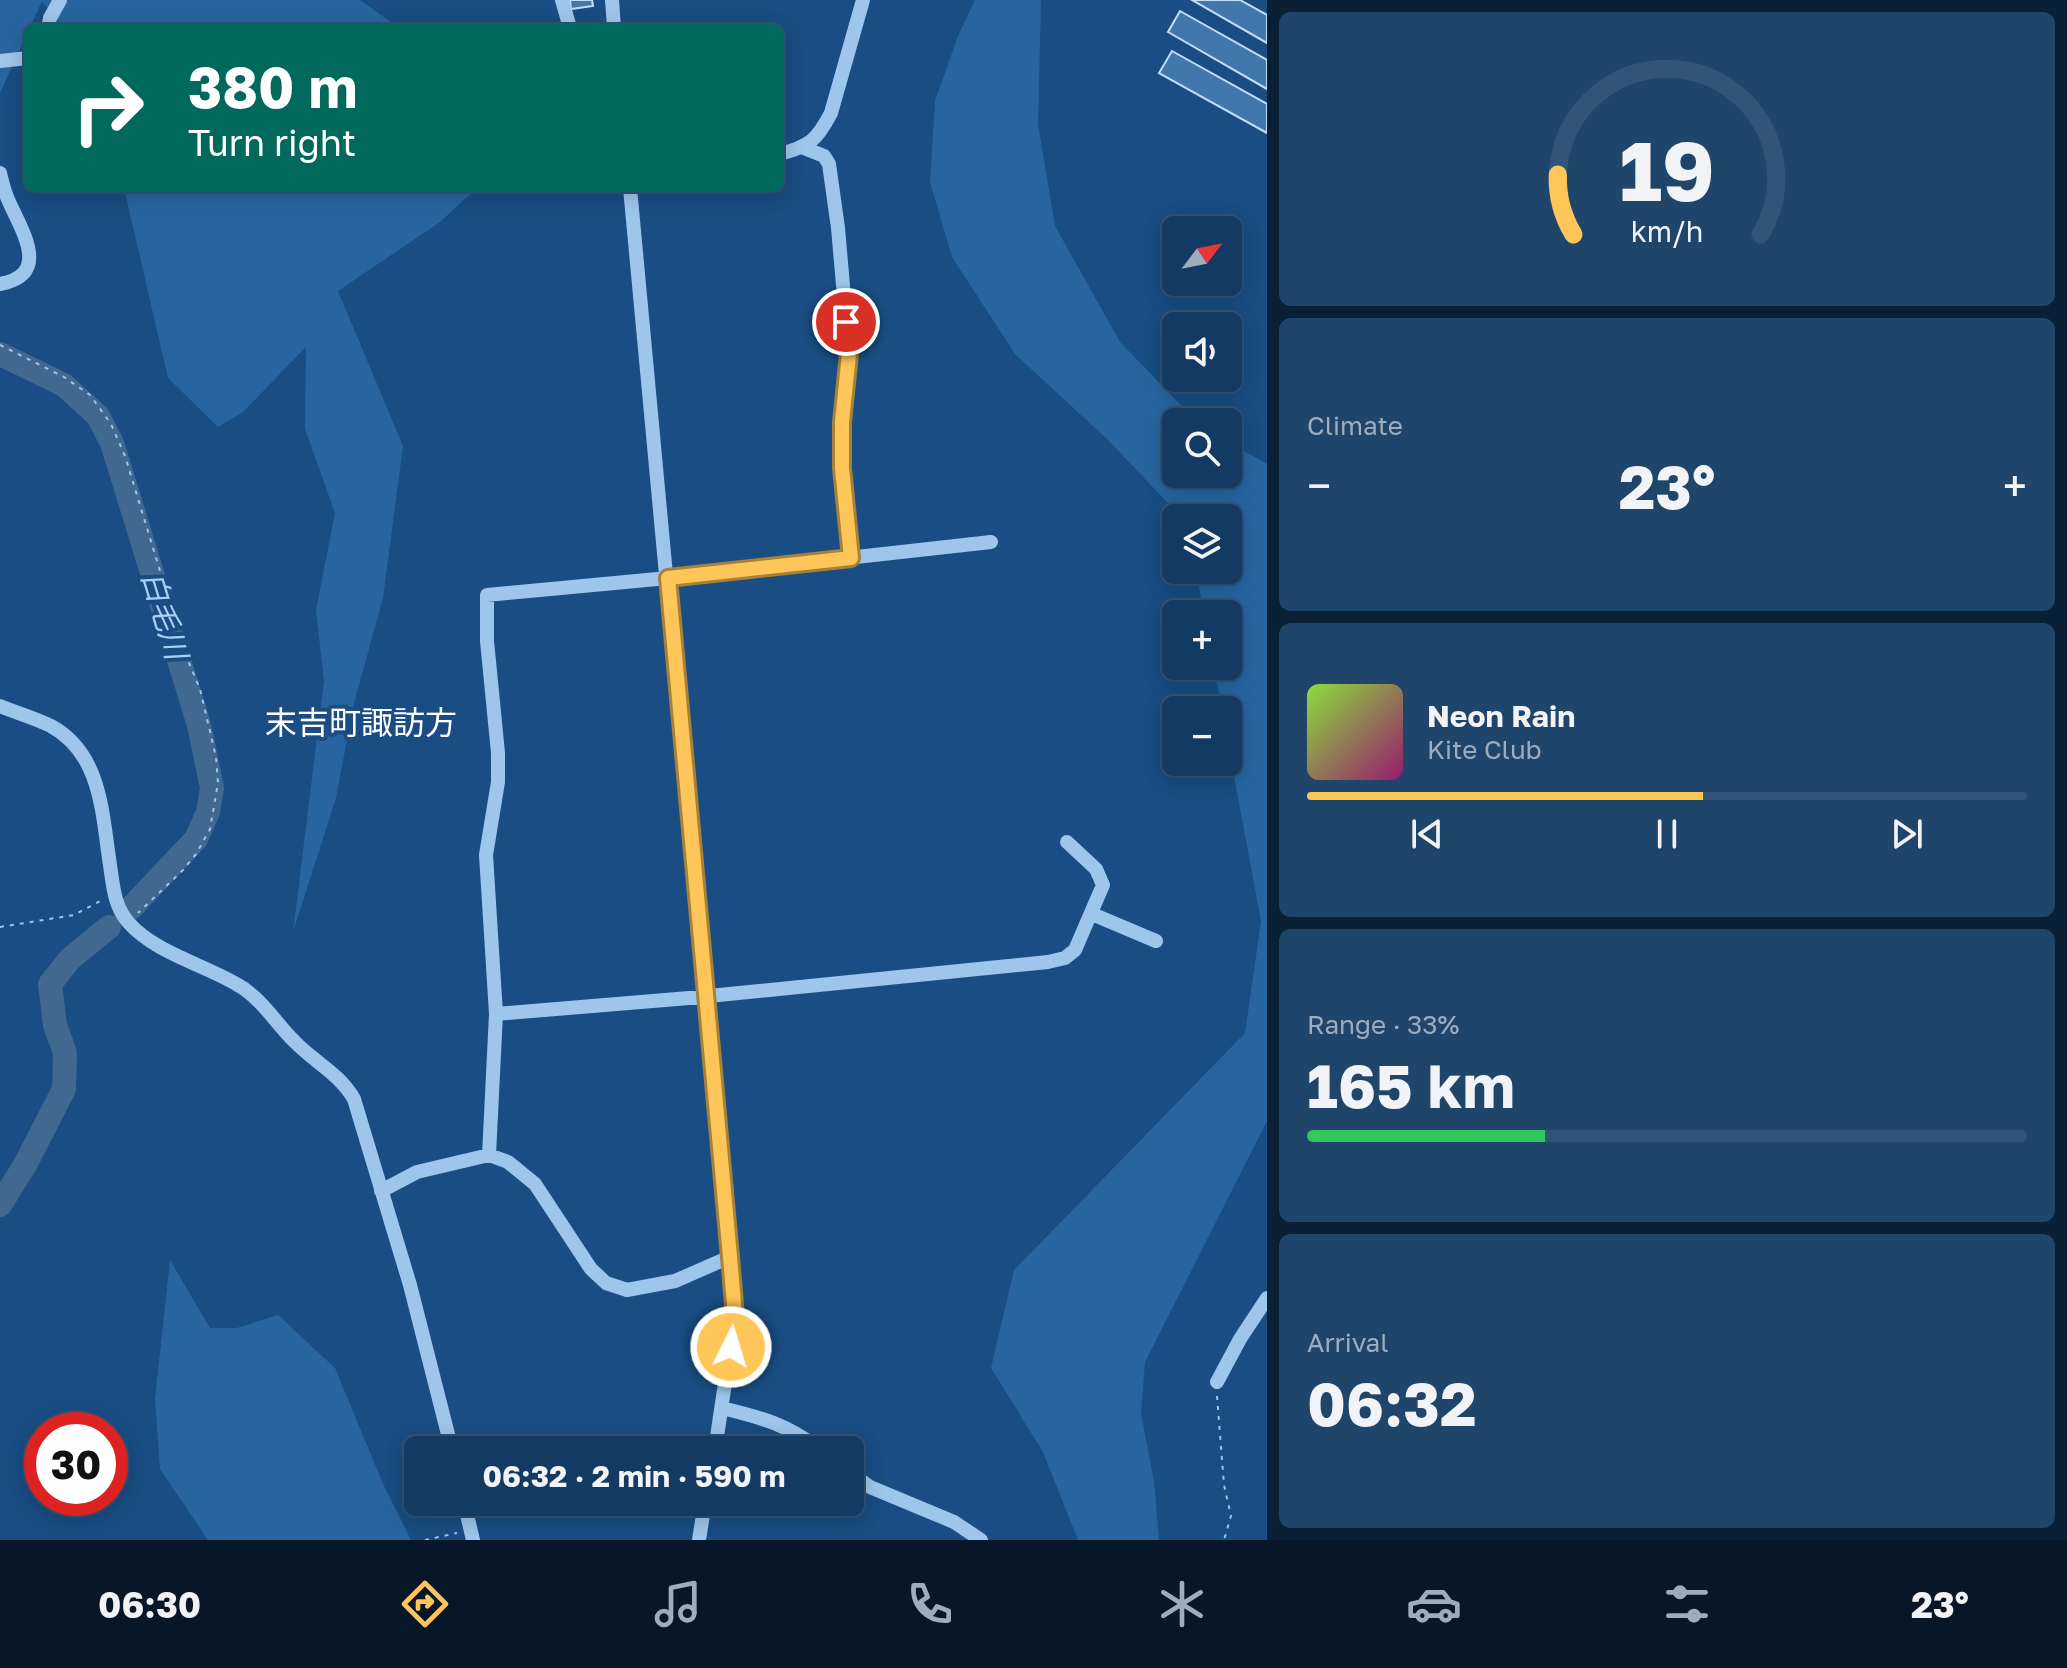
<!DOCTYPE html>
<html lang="en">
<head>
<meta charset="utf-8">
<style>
	:root { --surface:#133a62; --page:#20456b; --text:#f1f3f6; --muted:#9dadbe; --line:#325477; --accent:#fec659 }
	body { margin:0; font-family:"Golos Text","Noto Sans JP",sans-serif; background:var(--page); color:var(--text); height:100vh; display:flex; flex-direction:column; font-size:30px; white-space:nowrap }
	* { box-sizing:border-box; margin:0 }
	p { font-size:26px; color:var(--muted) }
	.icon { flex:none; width:44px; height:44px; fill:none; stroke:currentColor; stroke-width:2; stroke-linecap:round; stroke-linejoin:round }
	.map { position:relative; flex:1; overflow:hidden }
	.panel { display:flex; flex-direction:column; gap:12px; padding:12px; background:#0a2036; width:800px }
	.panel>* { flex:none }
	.hud { position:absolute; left:24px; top:24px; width:760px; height:168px; border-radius:12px; box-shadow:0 4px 20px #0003,0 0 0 2px var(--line); background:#00695c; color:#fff; overflow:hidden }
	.needle { width:52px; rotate:58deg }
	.tools { position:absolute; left:1162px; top:216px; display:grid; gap:16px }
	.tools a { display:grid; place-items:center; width:80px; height:80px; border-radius:12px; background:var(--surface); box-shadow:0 4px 20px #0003,0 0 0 2px var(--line); font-size:40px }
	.speed { position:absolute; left:24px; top:1412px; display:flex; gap:16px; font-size:40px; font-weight:700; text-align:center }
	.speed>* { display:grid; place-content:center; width:104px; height:104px; border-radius:50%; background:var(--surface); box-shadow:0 4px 20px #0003,0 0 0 2px var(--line); line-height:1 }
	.speed .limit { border:12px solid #d22; background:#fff; color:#111 }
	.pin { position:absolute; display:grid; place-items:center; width:68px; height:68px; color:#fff; margin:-34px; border:4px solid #fff; border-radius:50%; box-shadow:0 2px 8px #0007 }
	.me { position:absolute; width:88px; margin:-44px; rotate:5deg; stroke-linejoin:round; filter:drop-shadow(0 0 6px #0008) }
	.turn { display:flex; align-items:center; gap:28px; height:168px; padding:0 32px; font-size:36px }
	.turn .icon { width:104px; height:104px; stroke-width:2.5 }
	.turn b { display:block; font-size:56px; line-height:68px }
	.big { font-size:60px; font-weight:700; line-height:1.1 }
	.panel .tile { flex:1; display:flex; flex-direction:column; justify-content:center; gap:12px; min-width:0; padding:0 28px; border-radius:12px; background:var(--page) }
	.panel .dial { align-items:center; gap:0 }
	.dial svg { height:208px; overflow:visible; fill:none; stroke:var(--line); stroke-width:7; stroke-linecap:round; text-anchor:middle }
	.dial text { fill:var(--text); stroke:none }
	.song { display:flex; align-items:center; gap:24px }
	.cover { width:96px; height:96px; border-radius:12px; background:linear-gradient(135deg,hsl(90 70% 55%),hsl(320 70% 35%)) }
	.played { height:8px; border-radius:4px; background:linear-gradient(90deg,var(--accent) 55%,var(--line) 55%) }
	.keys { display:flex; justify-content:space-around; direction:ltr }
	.heat { display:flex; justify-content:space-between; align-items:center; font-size:44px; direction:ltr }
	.charge { height:12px; border-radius:6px; background:linear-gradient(90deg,#34c759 33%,var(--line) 0) }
	.trip { position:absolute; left:404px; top:1436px; width:460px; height:80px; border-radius:12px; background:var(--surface); box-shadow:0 4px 20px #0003,0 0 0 2px var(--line); font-weight:700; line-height:80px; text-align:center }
	.dock { display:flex; height:128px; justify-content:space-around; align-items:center; background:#081727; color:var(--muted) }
	.dock .icon { width:56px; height:56px }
	.dock .current { color:var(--accent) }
	.dock b { font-size:36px; color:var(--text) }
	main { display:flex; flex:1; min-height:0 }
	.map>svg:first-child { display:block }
	.green { fill:#2865a0 }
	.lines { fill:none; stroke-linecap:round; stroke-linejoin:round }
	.river { stroke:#416890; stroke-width:24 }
	.building { fill:#4277ad; stroke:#c3def9; stroke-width:2 }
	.path { stroke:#9ec5eb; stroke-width:2; stroke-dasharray:4 6; stroke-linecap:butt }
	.minor { stroke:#9ec5eb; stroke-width:14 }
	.route-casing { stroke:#a5813a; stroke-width:20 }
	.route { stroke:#fec659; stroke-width:14 }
	.labels { text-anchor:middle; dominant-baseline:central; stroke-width:8; stroke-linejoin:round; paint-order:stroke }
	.water-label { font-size:30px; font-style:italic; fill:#a9cff3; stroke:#194d83 }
	.quarter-label { font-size:32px; fill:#fff; stroke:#194d83 }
</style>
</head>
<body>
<main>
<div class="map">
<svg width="1267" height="1540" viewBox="0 0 1267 1540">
	<rect width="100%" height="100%" fill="#194d83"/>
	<path class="green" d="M0 0H360L399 28H63L42 1 0 93Z
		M975 0H1041L1038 125 1055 226 1120 342 1197 422H1176V474H1228V442L1267 464V1121L1145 1362 1141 1413 1154 1481 1159 1540H1078L1043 1452 991 1368 1014 1270 1245 1033 1261 921 1228 744V710H1222L1214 666H1228V614H1204L1196 570H1228V518H1182L1108 440 1015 354 952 257 930 182 935 101 958 36Z
		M124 188H477L440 222 338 291 403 446 383 598 354 703 336 798 293 932 324 681 316 610 335 513 305 429 306 347 243 412 218 427 168 378Z
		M170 1260 210 1328H237L278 1315 335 1368 383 1484 411 1540H208L160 1469 155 1399Z"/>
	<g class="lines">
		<path class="river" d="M0 354 64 385 98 416 112 443 199 725 212 788 208 812 196 839 131 908
			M0 1205 25 1165 64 1089 65 1053 55 1025 50 984 70 959 109 927"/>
	</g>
	<path class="building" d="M570 0H592L593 6 571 9Z
		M1192 0H1240L1267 15V43Z
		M1180 11 1267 60V89L1168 32Z
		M1172 51 1267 104V133L1159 73Z"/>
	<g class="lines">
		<path class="path" d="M0 345 64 377 90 395 111 424 125 456 186 656 200 689 216 757 218 783 210 829 196 854 183 870 138 913
			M0 927 74 915 102 900
			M1217 1396 1224 1485 1231 1516 1224 1540
			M425 1540 457 1533"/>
		<path class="minor" d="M562 0 570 28
			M612 0 614 28
			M48 28 50 18 60 0
			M0 61 28 58
			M804 148 824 156 829 164 838 228 849 354 842 422V468L851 558
			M780 154C810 146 817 140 831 113L863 0
			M0 173C2 181 4 190 7 197 19 227 54 274 0 284
			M630 188 735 1316 715 1450
			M0 706C17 713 35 718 51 726 102 754 102 814 110 865 113 885 114 906 128 922 155 953 203 964 238 985 260 997 276 1023 294 1041 314 1062 339 1073 354 1099L410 1285 452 1450
			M1092 914 1156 941
			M496 1014 689 998 1048 962 1065 958 1075 950 1103 885 1096 869 1067 842
			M489 1155 496 1014 486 855 498 782V753L487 641V595L668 578 991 542
			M381 1191 417 1172 489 1155 508 1162 535 1184 591 1269 606 1283 627 1290 675 1281 730 1257
			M1217 1382 1240 1339 1267 1298
			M722 1408C763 1418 786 1424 821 1450
			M850 1472 870 1487 954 1522 981 1540
			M464 1502 473 1540
			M699 1540 705 1502"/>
	</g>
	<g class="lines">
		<defs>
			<path id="route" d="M731 1347 735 1316 730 1257 668 578 851 558 842 468V422L849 354 846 322"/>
		</defs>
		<use href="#route" class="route-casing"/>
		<use href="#route" class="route"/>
	</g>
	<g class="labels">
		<g class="water-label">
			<text transform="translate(165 615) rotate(73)">白毛川</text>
		</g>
		<g class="quarter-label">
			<text x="361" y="722">末吉町諏訪方</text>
		</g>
	</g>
</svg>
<div class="tools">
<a><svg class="needle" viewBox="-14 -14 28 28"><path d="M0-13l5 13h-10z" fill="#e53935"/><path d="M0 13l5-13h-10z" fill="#9dadbe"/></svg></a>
<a><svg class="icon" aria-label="sound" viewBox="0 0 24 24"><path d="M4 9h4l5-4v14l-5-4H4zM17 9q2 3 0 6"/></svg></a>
<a><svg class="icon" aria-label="search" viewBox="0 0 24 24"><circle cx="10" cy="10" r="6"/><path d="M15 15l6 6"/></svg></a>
<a><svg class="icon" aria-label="layers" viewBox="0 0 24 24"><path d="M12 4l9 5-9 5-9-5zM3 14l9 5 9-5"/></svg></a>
<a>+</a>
<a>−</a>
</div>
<div class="speed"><div class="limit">30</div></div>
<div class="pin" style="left:846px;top:322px;background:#d93025"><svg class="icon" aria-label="arrive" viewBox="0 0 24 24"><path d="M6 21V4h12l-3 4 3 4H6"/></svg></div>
<svg class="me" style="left:731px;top:1347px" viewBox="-20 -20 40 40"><circle r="17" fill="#fec659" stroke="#fff" stroke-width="3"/><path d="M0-11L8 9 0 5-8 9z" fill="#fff"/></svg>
<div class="trip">06:32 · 2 min · 590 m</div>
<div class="hud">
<div class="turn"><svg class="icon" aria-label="right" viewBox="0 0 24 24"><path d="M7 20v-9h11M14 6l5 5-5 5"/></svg><div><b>380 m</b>Turn right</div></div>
</div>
</div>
<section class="panel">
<div class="tile dial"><svg viewBox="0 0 100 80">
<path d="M14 69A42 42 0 1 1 86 69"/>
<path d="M14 69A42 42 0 0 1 8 46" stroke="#fec659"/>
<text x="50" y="56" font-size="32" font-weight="700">19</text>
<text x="50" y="72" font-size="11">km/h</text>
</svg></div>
<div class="tile"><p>Climate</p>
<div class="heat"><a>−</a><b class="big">23°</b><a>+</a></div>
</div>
<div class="tile">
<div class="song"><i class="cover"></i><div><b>Neon Rain</b><p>Kite Club</p></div></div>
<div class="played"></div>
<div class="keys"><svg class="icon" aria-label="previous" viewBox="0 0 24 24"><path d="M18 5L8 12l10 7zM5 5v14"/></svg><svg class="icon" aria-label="pause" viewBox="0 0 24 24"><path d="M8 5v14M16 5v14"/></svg><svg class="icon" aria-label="next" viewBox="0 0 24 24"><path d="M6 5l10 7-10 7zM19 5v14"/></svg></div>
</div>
<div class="tile"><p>Range · 33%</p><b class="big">165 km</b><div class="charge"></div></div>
<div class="tile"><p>Arrival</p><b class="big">06:32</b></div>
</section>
</main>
<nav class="dock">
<b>06:30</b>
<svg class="icon current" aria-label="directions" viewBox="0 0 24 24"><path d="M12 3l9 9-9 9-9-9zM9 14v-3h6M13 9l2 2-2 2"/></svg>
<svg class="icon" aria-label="music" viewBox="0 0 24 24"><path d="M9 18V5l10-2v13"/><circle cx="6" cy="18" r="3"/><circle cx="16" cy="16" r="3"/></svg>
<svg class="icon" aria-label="phone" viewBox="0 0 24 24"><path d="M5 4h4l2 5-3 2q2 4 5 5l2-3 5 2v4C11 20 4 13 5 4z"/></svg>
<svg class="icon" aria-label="climate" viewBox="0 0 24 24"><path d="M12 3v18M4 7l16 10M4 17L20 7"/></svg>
<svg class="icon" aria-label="car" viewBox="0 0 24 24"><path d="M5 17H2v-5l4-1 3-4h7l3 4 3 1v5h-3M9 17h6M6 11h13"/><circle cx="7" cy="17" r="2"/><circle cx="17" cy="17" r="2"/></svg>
<svg class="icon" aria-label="filters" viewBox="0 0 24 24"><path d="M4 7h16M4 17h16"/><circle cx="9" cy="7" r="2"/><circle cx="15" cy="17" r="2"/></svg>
<b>23°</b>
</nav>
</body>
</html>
